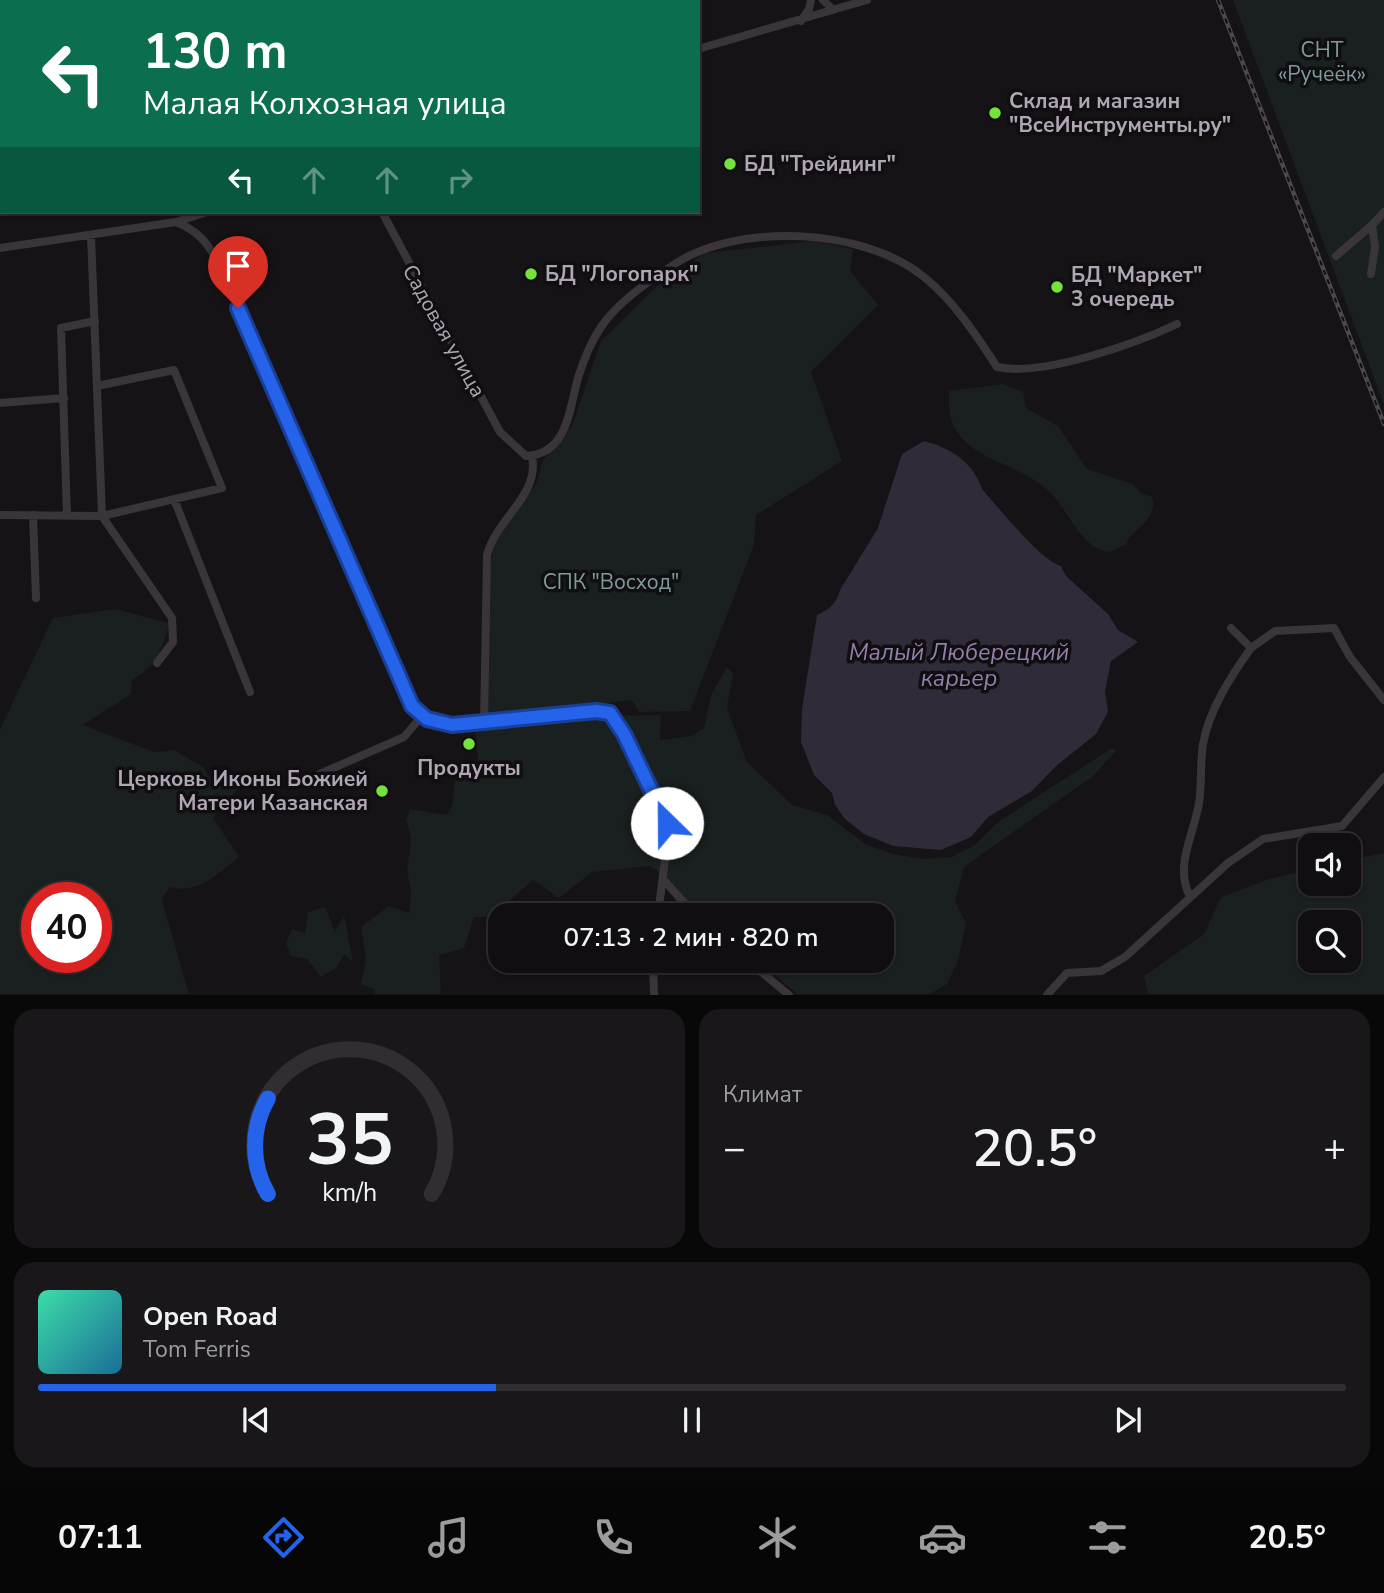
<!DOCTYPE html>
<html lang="ru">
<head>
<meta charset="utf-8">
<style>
	:root { --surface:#100e10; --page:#191719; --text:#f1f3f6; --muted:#9c9c9f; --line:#302e30; --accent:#2563eb }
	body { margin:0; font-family:"Nunito Sans",sans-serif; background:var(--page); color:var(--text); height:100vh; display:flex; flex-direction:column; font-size:26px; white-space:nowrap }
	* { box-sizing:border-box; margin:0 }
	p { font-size:23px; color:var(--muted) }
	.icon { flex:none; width:38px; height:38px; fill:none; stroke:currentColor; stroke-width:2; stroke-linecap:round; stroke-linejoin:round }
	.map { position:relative; height:995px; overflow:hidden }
	.sheet { display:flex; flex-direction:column; gap:14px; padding:14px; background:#090809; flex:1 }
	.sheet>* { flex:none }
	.hud { position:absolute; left:0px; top:0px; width:700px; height:214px; box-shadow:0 2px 5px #0004,0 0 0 2px var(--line); background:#0b6e4f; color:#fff; overflow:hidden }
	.buttons { position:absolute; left:1298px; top:833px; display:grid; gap:14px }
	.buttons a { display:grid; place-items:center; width:63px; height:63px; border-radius:14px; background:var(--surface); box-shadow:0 2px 5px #0004,0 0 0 2px var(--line); font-size:35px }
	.speed { position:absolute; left:21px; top:882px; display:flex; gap:14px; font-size:35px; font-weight:700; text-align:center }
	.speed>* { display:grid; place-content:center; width:91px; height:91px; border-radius:50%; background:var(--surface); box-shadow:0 2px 5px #0004,0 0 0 2px var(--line); line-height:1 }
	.speed .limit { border:10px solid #d22; background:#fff; color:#111 }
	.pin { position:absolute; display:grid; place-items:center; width:60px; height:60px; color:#fff; margin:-72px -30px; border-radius:50% 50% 50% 0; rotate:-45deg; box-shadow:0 0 7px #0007 }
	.pin .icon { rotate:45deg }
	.me { position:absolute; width:77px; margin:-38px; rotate:337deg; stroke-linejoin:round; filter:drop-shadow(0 0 5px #0008) }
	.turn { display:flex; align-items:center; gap:24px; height:147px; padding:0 28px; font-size:32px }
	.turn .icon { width:91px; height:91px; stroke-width:2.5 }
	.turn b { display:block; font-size:49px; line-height:60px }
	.lanes { display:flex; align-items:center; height:66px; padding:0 28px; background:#0003; justify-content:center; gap:35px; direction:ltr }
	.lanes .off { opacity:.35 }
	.big { font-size:52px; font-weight:600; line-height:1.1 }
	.sheet .card { flex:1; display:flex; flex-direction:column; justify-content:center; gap:10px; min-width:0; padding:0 24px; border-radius:21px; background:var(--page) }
	.sheet .dial { align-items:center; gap:0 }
	.dial svg { height:182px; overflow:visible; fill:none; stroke:var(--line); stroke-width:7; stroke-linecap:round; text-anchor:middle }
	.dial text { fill:var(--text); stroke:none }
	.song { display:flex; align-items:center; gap:21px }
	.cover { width:84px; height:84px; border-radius:10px; background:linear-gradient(135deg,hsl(160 70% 55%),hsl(200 70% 35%)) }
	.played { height:7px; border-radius:4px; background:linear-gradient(90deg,var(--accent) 35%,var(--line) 35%) }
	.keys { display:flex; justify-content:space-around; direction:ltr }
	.heat { display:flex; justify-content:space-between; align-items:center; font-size:38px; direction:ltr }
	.sheet .tiles { flex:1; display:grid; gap:14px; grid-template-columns:1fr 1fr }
	.card:last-child { grid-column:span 2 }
	.trip { position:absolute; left:488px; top:903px; width:406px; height:70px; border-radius:21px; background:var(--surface); box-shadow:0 2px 5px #0004,0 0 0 2px var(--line); font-weight:600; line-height:70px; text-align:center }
	.dock { display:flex; height:112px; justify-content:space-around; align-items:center; background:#060606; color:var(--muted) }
	.dock .icon { width:49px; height:49px }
	.dock .selected { color:var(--accent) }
	.dock b { font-size:32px; color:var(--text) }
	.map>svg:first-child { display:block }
	.green { fill:#1a1f1f; fill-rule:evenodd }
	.water { fill:#302b38 }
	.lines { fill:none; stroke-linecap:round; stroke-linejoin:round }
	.minor { stroke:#39353a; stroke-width:8 }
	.rail-casing { stroke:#4d484e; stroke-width:4.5 }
	.rail { stroke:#100e10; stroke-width:2; stroke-dasharray:5; stroke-linecap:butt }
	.route-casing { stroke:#184099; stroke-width:18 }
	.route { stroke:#2563eb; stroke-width:12 }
	.poi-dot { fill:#75e33d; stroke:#100e10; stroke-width:2.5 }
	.labels { text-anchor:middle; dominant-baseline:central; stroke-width:7; stroke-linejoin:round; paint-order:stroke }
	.park-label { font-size:21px; fill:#7e9c9e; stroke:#100e10 }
	.poi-label { font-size:21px; font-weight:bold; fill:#b0a6b4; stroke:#100e10; text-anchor:start }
	.street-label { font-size:21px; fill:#b0a6b4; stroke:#100e10 }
	.water-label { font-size:23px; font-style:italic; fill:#957fad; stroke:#100e10 }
</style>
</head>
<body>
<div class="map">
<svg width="1384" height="995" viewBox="0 0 1384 995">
	<rect width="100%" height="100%" fill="#151315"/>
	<path class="green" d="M1233 0H1384V405Z
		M813 241 853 249 850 271 878 305 811 372 842 461 756 515 754 545 690 711 639 712 632 700 489 717 486 712 490 568 495 539 536 484 543 460 572 426 601 341 663 280 706 253Z
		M1003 384 1023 392 1026 408 1058 426 1087 469 1133 484 1140 492 1152 497C1159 521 1132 528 1126 544L1110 552C1082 550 1069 512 1051 493 1025 467 981 462 960 436 948 422 949 408 949 391Z
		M116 609 169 623C165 646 154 669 132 680L131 694 83 725 154 752 174 750 204 768 208 776 243 783 213 818 239 857C217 874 198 895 169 887L162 900 189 994H0V729L53 618ZM37 898H96V957H37Z
		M727 667 733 673 727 708 747 762 792 805 827 815 865 844 893 854 925 859 951 857 975 845 998 822 1112 748 1116 751 1093 776 968 864 963 870 955 902 966 923 958 961 947 984 930 994H797L759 961H882V915H705L692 907 668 878 650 866 592 872 559 898 533 880 491 917H474L464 948 439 955 441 994H375L374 989 361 984 366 959 361 927 389 906 409 913 411 891 407 871 411 838 406 819 410 809 447 815 452 806 456 773H473L479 768 475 730 601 716 661 715 660 740 691 736 704 728 711 695Z
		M1384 853V994H1148L1144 976 1204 934 1221 897 1269 879 1311 869V884H1349V860ZM1349 922V961H1311V922Z
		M325 907 335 932 344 915 353 962 344 954 336 968 321 977 307 959 291 956 286 943 292 929 305 933 308 912Z"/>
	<path class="water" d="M924 441C951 448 973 462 982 489 997 506 1041 561 1061 566L1066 576 1108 614 1118 630 1138 642 1111 661 1105 691 1108 712 1096 734 1056 766 1032 791 988 817 971 837 941 850 893 846 864 834 845 819 835 805 832 793 814 775 801 742 802 709 817 615C830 609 836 604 840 590L878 528 902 454Z"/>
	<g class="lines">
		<path class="minor" d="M823 0 833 10
			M801 21 809 9 811 0
			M698 49 867 0
			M382 212 500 432 526 456C570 454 569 405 579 375 584 359 591 342 601 327 617 303 645 284 669 268 732 221 863 227 924 277 953 300 977 336 997 367 1042 377 1135 344 1177 324
			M176 222C198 231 207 242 218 262L412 706 435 722 452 725 596 711 610 713 624 734 667 823 668 835 658 915
			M91 235 102 516 172 618 173 642 157 663
			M0 248 176 222 207 212
			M1336 256 1372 225
			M1371 274 1375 247 1372 225 1384 212
			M0 403 64 398
			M174 499 250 692
			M0 515 102 516 222 488 174 370 97 386
			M33 515 36 598
			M67 516 61 328 95 321
			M1231 628 1251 648 1275 631 1334 628 1350 657 1384 700
			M484 724 487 555C497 517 540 496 532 456
			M315 776 404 737 422 716
			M663 879 695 915
			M1190 897C1174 865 1194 835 1199 803 1202 784 1200 763 1203 744 1209 710 1231 676 1251 648
			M653 961 654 995
			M748 961 789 995
			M1047 995 1067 973 1101 971 1125 957 1228 863 1263 839 1342 826 1384 777"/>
		<defs>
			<path id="rail" d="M1218 0 1384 424"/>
		</defs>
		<use href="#rail" class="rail-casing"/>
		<use href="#rail" class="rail"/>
	</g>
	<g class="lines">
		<defs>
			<path id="route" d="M238 308 412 706 427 719 452 725 596 711 610 713 624 734 667 823"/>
		</defs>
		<use href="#route" class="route-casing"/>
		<use href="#route" class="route"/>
	</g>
	<g class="poi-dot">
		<circle cx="995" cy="113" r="7"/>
		<circle cx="730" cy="164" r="7"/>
		<circle cx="531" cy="274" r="7"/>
		<circle cx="1057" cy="287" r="7"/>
		<circle cx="469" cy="744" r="7"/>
		<circle cx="382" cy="791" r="7"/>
	</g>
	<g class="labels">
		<g class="park-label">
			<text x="1322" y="50">СНТ<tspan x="1322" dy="24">«Ручеёк»</tspan></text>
			<text x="611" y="582">СПК "Восход"</text>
		</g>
		<g class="poi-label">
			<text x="1009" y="101">Склад и магазин<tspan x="1009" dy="24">"ВсеИнструменты.ру"</tspan></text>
			<text x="744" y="164">БД "Трейдинг"</text>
			<text x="545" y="274">БД "Логопарк"</text>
			<text x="1071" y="275">БД "Маркет"<tspan x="1071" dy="24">3 очередь</tspan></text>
			<text x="469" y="768" text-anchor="middle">Продукты</text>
			<text x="368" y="779" text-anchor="end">Церковь Иконы Божией<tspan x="368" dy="24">Матери Казанская</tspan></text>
		</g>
		<g class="street-label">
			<text transform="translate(444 331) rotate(61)">Садовая улица</text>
		</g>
		<g class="water-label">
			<text x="959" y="652">Малый Люберецкий<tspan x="959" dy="26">карьер</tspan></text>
		</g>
	</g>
</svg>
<div class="buttons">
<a><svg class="icon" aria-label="sound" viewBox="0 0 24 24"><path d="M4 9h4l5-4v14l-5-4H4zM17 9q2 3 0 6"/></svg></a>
<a><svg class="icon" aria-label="search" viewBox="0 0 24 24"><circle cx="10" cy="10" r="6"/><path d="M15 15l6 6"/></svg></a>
</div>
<div class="speed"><div class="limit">40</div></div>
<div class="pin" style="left:238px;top:308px;background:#d93025"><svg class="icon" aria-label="arrive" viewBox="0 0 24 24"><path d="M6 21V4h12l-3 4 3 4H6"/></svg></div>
<svg class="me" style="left:667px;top:823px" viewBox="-20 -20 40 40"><circle r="19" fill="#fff"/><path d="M0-13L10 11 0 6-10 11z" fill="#2563eb"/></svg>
<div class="trip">07:13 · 2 мин · 820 m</div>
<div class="hud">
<div class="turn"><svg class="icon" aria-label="left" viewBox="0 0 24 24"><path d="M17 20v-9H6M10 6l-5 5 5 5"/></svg><div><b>130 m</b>Малая Колхозная улица</div></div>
<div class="lanes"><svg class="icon" aria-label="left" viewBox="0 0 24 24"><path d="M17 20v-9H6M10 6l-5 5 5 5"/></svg><svg class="icon off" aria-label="ahead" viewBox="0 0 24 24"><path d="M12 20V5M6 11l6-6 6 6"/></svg><svg class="icon off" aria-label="ahead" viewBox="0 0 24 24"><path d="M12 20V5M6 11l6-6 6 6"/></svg><svg class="icon off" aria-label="right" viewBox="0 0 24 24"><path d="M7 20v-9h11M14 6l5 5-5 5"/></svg></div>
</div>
</div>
<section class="sheet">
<div class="tiles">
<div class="card dial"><svg viewBox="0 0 100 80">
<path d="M14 69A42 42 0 1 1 86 69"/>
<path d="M14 69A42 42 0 0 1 14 27" stroke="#2563eb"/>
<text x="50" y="56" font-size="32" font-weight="700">35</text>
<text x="50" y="72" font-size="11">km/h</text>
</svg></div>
<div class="card"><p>Климат</p>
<div class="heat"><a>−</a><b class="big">20.5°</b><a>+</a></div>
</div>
<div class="card">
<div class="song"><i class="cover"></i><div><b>Open Road</b><p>Tom Ferris</p></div></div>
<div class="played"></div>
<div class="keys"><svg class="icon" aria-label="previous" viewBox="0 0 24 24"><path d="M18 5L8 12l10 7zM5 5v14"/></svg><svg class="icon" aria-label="pause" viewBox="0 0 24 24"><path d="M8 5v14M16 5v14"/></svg><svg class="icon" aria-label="next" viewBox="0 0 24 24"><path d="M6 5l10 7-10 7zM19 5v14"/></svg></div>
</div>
</div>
</section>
<nav class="dock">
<b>07:11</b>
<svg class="icon selected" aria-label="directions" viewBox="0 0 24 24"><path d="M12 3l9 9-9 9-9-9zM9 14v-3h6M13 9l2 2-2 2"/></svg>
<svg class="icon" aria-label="music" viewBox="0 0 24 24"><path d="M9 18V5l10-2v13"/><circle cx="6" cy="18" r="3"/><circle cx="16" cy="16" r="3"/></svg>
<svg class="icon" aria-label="phone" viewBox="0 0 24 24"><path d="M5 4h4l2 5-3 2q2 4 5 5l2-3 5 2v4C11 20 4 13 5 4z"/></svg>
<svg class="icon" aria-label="climate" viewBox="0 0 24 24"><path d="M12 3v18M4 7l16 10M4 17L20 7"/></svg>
<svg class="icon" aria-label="car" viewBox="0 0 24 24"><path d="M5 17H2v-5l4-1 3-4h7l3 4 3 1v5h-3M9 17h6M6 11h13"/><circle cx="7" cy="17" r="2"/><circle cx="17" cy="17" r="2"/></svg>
<svg class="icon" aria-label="filters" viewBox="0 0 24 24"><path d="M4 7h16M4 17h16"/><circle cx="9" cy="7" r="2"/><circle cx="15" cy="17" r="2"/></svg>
<b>20.5°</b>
</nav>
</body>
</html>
